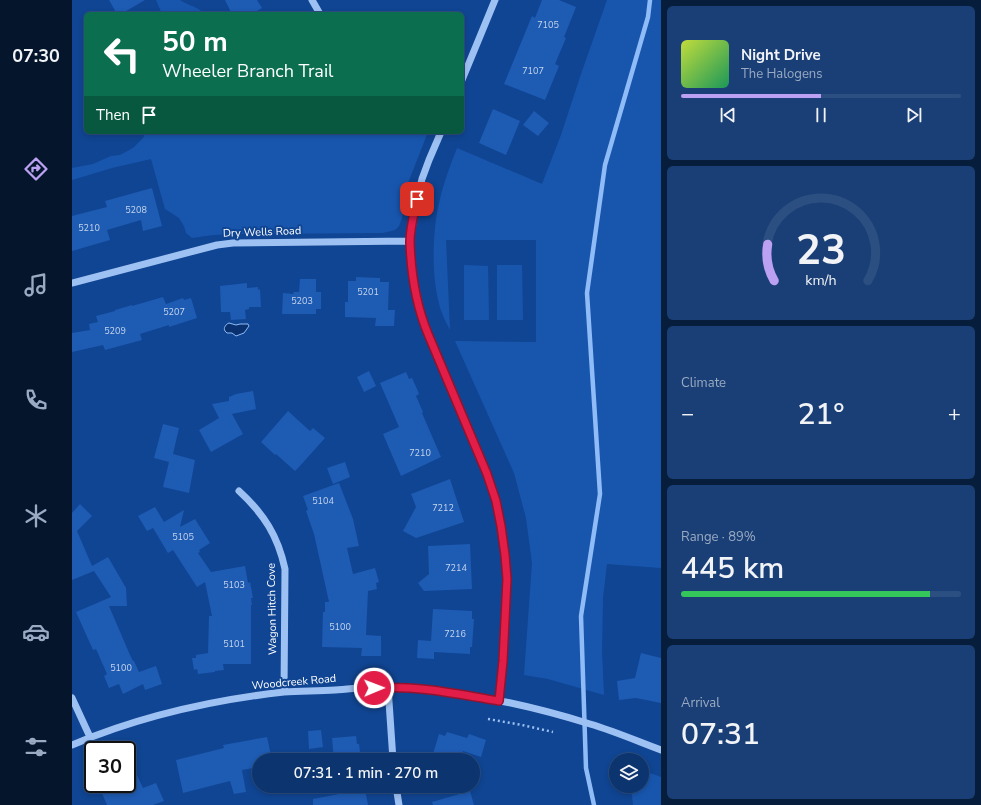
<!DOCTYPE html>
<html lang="en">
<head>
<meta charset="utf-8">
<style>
	:root { --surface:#0c346e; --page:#1a3f76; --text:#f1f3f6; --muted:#9aaac2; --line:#2c4f81; --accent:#bca0f2 }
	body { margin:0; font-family:"Nunito Sans",sans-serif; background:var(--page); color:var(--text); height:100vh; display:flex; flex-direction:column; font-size:15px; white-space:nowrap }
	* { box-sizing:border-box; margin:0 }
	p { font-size:13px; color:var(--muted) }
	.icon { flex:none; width:22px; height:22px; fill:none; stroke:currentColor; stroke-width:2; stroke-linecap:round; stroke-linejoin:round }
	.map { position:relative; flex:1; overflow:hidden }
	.side { display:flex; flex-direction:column; gap:6px; padding:6px; background:#071d3c; width:320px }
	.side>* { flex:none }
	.hud { position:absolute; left:12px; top:12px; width:380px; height:122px; border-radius:6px; box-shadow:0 2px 6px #0003,0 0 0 1px var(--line); background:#0b6e4f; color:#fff; overflow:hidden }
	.buttons { position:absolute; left:537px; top:753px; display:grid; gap:8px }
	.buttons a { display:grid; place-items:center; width:40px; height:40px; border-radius:50%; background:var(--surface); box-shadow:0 2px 6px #0003,0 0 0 1px var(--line); font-size:20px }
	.speed { position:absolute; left:12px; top:741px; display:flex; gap:8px; font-size:20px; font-weight:700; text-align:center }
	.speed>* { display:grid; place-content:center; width:52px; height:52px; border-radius:50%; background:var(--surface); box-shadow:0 2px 6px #0003,0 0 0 1px var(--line); line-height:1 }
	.speed .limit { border:2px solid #111; border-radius:6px; background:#fff; color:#111 }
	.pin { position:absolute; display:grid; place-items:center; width:34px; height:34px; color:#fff; margin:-17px; border-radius:8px; box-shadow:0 2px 6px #0006 }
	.me { position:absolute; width:44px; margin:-22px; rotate:89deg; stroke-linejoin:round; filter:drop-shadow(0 0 3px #0008) }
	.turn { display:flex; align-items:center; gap:14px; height:84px; padding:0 12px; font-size:18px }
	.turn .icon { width:52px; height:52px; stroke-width:2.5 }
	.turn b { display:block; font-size:28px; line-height:34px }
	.then { display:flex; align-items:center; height:38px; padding:0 12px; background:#0003; gap:8px; font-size:15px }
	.big { font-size:30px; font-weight:600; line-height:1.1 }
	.side .widget { flex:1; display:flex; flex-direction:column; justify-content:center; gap:6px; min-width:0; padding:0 14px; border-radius:6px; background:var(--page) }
	.side .dial { align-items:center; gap:0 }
	.dial svg { height:104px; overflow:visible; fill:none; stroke:var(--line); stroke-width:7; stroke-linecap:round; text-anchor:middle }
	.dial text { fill:var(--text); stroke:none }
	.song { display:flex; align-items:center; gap:12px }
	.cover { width:48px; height:48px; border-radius:6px; background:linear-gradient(135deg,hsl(70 70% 55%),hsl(150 70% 35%)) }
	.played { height:4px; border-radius:2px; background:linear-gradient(90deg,var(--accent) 50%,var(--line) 50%) }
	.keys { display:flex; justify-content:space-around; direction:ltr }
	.heat { display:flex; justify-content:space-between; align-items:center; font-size:22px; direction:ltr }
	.charge { height:6px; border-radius:3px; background:linear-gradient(90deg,#34c759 89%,var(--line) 0) }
	.trip { position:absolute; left:180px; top:753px; width:228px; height:40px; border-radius:20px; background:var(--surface); box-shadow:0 2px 6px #0003,0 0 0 1px var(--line); font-weight:600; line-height:40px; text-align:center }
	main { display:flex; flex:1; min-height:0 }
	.tab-bar { display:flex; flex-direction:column; width:72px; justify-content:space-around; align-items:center; background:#05152c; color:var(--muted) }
	.tab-bar .icon { width:28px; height:28px }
	.tab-bar .on { color:var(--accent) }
	.tab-bar b { font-size:18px; color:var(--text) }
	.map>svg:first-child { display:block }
	.green { fill:#1856ae }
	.water { fill:#0a316f; stroke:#8fbbf7 }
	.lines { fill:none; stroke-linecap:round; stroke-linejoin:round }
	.stream { stroke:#8fbbf7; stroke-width:4.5 }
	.building { fill:#1e5bb3 }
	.path { stroke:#9ec1f3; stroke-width:2.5; stroke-dasharray:2 3; stroke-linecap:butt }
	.minor { stroke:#9ec1f3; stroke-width:7 }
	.route-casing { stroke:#92132f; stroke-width:10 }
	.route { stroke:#e11d48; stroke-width:7 }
	.labels { text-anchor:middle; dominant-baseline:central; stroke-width:4; stroke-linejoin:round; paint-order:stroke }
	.number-label { font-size:9px; fill:#c7d6ec }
	.street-label { font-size:11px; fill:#fff; stroke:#104593 }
</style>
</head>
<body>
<main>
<nav class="tab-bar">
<b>07:30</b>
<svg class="icon on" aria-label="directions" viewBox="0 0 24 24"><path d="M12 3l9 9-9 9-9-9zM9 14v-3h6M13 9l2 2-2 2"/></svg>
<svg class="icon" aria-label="music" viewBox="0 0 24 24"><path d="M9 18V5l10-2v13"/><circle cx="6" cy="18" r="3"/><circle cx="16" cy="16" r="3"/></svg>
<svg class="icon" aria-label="phone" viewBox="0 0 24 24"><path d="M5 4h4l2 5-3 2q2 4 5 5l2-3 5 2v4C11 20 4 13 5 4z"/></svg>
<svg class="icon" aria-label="climate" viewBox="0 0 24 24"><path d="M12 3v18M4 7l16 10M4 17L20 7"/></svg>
<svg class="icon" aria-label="car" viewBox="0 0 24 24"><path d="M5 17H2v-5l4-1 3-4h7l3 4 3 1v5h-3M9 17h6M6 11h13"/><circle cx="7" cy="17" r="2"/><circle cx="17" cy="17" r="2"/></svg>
<svg class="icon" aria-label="filters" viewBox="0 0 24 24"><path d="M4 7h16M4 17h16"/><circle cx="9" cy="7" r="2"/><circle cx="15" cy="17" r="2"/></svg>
</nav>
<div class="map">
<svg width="589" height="805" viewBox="0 0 589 805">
	<rect width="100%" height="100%" fill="#104593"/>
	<path class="green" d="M84 0H108C116 6 126 6 132 14H90Z
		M535 0H589V568L535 564 531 598 530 652 532 695 476 679 452 675 460 563 454 518 442 473 383 341 464 342V240H374L378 330C375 324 372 319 370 313 358 281 360 227 369 195 373 179 379 163 385 148L470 184 489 135 509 74Z
		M74 132H356L336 183 330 218 327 226 323 230 311 233 164 234 141 235 120 238 114 233 112 226 107 218 93 209 79 159 40 168 0 180V168L21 164 39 156 48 155 61 148 71 138Z
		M392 265 416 266 417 320H392Z
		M425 265H450L451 320H425Z
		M570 770 589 777V805H561L559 786H570Z"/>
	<path class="water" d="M157 323 164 325 168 324H176L177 326 172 333 164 336 160 333H155L153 331C151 328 154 324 157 323Z"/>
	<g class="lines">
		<path class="stream" d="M522 805 514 768 509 616 528 494 515 293 533 165 576 17 578 0"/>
	</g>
	<path class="building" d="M37 0H73L49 14H45Z
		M153 0H185L190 8 180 14H160Z
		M470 0H487L504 7 492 37 494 38 483 64 487 66 473 100 432 84 460 16 463 18Z
		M421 109 448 121 434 155 407 143Z
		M462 111 477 123 466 136 451 125Z
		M80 188 90 226 71 231 69 220 35 230 38 240 0 251V216L35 207 33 201Z
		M284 277 308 278V282H317L316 310H323L322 326H303L304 318 273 317V302H276V281H284Z
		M228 279H244V292H249V309H244V314H210L211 293 222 294 221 292H227Z
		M175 283V288L186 287V290L188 289 189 307H177V309L173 310 174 319 159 320 158 312H149L148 286Z
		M91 297 94 304 111 298 112 300 119 298 125 318 97 327V325L68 334 70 340 33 350 31 345 0 352V333L18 330 17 324 26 322 24 316 43 311V310L60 305V306Z
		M297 371 304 386 292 392 285 377Z
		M334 372 337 379 340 378 345 389 347 394 344 396 351 412 350 413 369 457 329 476 311 434 327 427 308 383Z
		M181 391 184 409 160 414 171 434 139 452 127 430 147 418 140 404 157 401V397L164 394Z
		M216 411 238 431 241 428 253 438 227 467 223 471 204 454 203 455 189 442Z
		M91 424 107 428 101 454 123 460 117 493 91 487 97 462 82 458Z
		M273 462 278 477 261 484 255 468Z
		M378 479 392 522 344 538 331 531 344 507 339 494Z
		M267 483 281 519 287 546 275 548 281 574 303 568 307 582 304 583 305 589 296 591 294 635 309 636V656H289L290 648 250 647 251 612H253V602H257L242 534 234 511 236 510 231 496Z
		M8 504 20 516 5 531 20 566 36 557 54 588 55 606H37L58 655 61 661H62L67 672 84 666 90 684 73 690 71 684 51 694 47 684 37 688 32 676 35 674 24 649 21 650 4 612 39 597 22 571 0 580V513Z
		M83 507 92 522 112 510 108 527 123 519 138 543 127 550 128 552 126 553 139 572 173 566 176 583 178 582 181 598H179L180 605H179V664H151L152 670 143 671V672L126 674 125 669 122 670 120 658H124V655L136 653 137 616H140L133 582 125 587 101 550 96 553 81 528 75 531 66 516Z
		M398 544 400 589 352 591 346 583 357 574 356 546Z
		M361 609 400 611V619H402L400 647H398V654L362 652V659L345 658 346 640 359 641Z
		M569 653 589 658V703L564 698 547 700 545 681 563 678Z
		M249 730 251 747 237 749 236 731Z
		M375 732 395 738 397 734 414 740 409 757 391 751 389 760H366L367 756 361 754 367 734 373 736Z
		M284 736 285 744H287L289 760H262L260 738Z
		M195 737 200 760H187V767L170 770 174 792 162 794 158 781 111 793 104 760 152 748 151 745Z
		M64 773 71 788 84 783 92 801 81 805H35L26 784H55V776Z
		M293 789 296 805H241V799Z
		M398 791 402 805H361L360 802Z"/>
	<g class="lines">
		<path class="path" d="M416 719 450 725 481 732"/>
		<path class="minor" d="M240 0 248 14
			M390 80 423 0
			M369 132 357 160 350 179 345 199 338 241 341 278 352 324 415 474 424 501 429 526 433 555 435 579 431 661 427 701
			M0 283 145 245 161 243 338 241
			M167 491C192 514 206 536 213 569L212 692
			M316 687 321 760
			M0 698 18 737
			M0 745C66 717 141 700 212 692 229 691 246 691 263 690 281 689 300 686 318 687 385 690 454 704 518 724 542 731 565 741 589 750
			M324 786 327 805"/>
	</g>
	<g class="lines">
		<defs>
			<path id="route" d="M302 688C344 685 386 694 427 701L431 661 435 579 433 555 429 526 424 501 415 474 356 334C344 305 339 273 338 242 338 228 342 213 345 199"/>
		</defs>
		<use href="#route" class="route-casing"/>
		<use href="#route" class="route"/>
	</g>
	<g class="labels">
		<g class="number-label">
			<text x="476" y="25">7105</text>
			<text x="461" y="71">7107</text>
			<text x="64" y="210">5208</text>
			<text x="17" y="228">5210</text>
			<text x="296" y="292">5201</text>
			<text x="230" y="301">5203</text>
			<text x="102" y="312">5207</text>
			<text x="43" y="331">5209</text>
			<text x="348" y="453">7210</text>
			<text x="251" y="501">5104</text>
			<text x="371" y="508">7212</text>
			<text x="111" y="537">5105</text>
			<text x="384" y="568">7214</text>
			<text x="162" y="585">5103</text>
			<text x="268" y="627">5100</text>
			<text x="383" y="634">7216</text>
			<text x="162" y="644">5101</text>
			<text x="49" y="668">5100</text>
		</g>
		<g class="street-label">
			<text transform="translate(190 232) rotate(-2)">Dry Wells Road</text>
			<text transform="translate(200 609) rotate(-91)">Wagon Hitch Cove</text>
			<text transform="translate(222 682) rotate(-5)">Woodcreek Road</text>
		</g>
	</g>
</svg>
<div class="buttons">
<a><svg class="icon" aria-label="layers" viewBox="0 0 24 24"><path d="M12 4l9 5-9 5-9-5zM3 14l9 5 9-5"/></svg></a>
</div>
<div class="speed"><div class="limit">30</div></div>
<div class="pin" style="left:345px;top:199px;background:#d93025"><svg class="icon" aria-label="arrive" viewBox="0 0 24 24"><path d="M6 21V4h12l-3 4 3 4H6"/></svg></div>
<svg class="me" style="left:302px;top:688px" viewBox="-20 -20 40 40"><circle r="17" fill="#e11d48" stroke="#fff" stroke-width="3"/><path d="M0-11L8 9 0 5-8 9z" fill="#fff"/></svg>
<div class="trip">07:31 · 1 min · 270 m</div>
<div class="hud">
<div class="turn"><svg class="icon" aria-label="left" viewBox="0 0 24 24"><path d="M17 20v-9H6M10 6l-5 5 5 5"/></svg><div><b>50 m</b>Wheeler Branch Trail</div></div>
<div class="then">Then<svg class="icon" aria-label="arrive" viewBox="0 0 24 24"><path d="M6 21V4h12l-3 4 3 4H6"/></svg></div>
</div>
</div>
<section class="side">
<div class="widget">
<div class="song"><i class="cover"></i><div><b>Night Drive</b><p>The Halogens</p></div></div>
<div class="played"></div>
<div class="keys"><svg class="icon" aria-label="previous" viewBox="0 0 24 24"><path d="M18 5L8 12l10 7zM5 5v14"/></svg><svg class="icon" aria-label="pause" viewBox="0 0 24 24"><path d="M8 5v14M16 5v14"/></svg><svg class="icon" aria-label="next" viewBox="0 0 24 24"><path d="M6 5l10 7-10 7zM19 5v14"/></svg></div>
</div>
<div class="widget dial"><svg viewBox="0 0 100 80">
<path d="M14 69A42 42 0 1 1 86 69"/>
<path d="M14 69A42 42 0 0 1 9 41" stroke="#bca0f2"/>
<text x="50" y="56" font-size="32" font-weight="700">23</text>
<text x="50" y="72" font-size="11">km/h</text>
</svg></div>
<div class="widget"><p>Climate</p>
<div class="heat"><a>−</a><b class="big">21°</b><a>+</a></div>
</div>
<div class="widget"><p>Range · 89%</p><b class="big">445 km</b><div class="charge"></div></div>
<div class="widget"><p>Arrival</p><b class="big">07:31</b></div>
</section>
</main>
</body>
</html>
